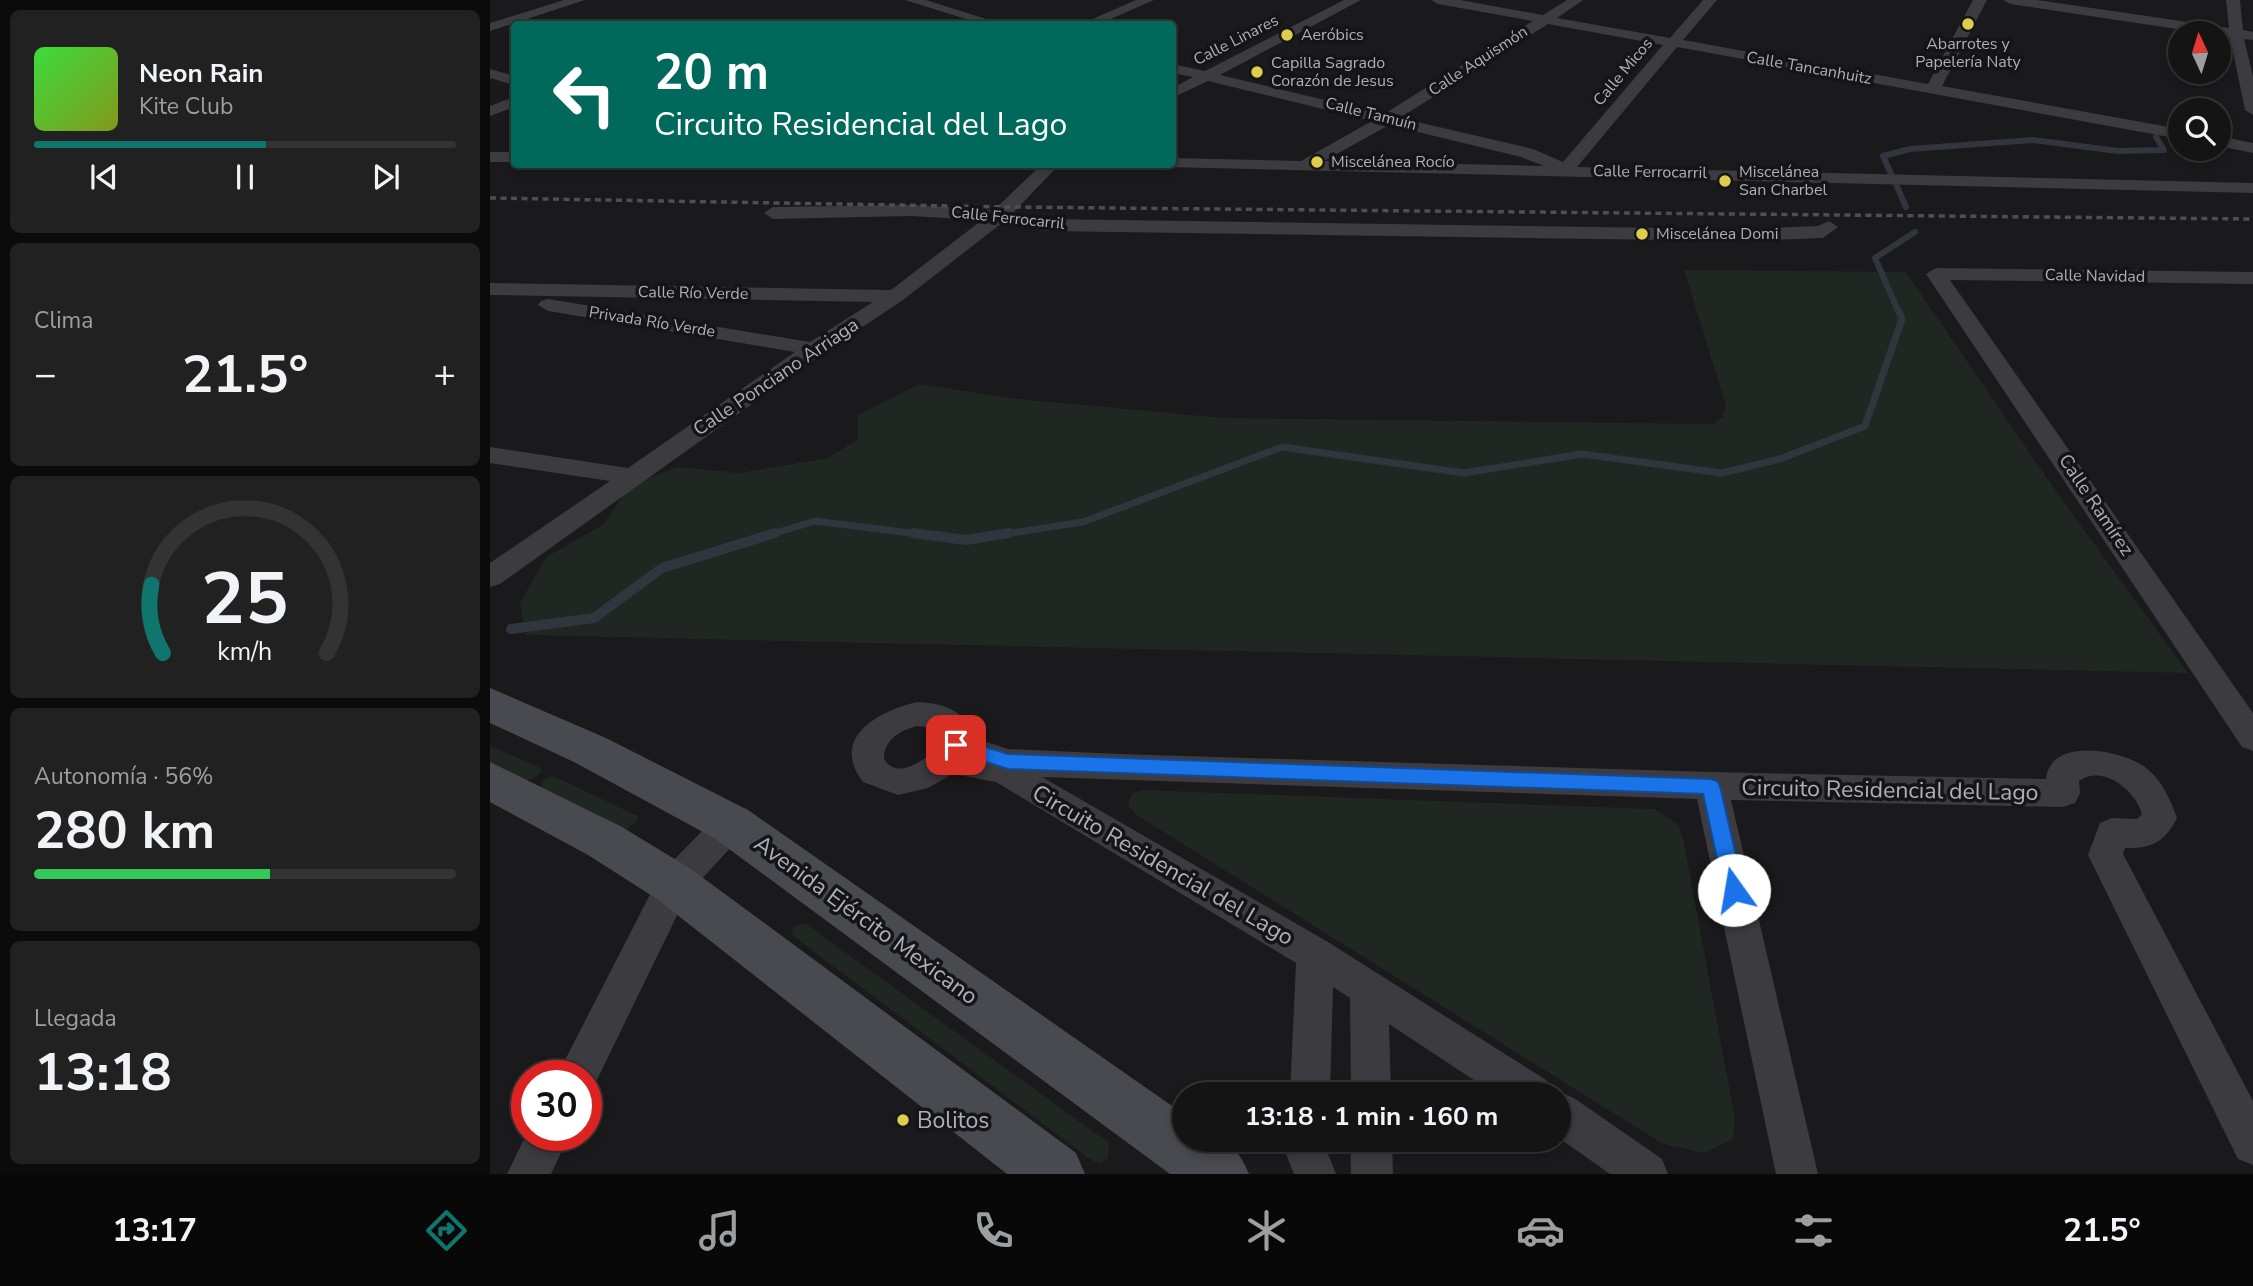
<!DOCTYPE html>
<html lang="es">
<head>
<meta charset="utf-8">
<style>
	:root { --surface:#141415; --page:#212122; --text:#f1f3f6; --muted:#9d9ea0; --line:#333334; --accent:#0f766e }
	body { margin:0; font-family:"Nunito Sans",sans-serif; background:var(--page); color:var(--text); height:100vh; display:flex; flex-direction:column; font-size:26px; white-space:nowrap }
	* { box-sizing:border-box; margin:0 }
	p { font-size:23px; color:var(--muted) }
	.icon { flex:none; width:38px; height:38px; fill:none; stroke:currentColor; stroke-width:2; stroke-linecap:round; stroke-linejoin:round }
	.map { position:relative; flex:1; overflow:hidden }
	.sheet { display:flex; flex-direction:column; gap:10px; padding:10px; background:#0b0b0c; width:490px }
	.sheet>* { flex:none }
	.top-card { position:absolute; left:21px; top:21px; width:665px; height:147px; border-radius:7px; box-shadow:0 4px 10px #0003,0 0 0 2px var(--line); background:#00695c; color:#fff; overflow:hidden }
	.needle { width:46px; rotate:356deg }
	.tools { position:absolute; left:1678px; top:21px; display:grid; gap:14px }
	.tools a { display:grid; place-items:center; width:63px; height:63px; border-radius:50%; background:var(--surface); box-shadow:0 4px 10px #0003,0 0 0 2px var(--line); font-size:35px }
	.speed { position:absolute; left:21px; top:1060px; display:flex; gap:14px; font-size:35px; font-weight:700; text-align:center }
	.speed>* { display:grid; place-content:center; width:91px; height:91px; border-radius:50%; background:var(--surface); box-shadow:0 4px 10px #0003,0 0 0 2px var(--line); line-height:1 }
	.speed .limit { border:10px solid #d22; background:#fff; color:#111 }
	.pin { position:absolute; display:grid; place-items:center; width:60px; height:60px; color:#fff; margin:-30px; border-radius:14px; box-shadow:0 4px 10px #0006 }
	.me { position:absolute; width:77px; margin:-38px; rotate:347deg; stroke-linejoin:round; filter:drop-shadow(0 0 5px #0008) }
	.turn { display:flex; align-items:center; gap:24px; height:147px; padding:0 28px; font-size:32px }
	.turn .icon { width:91px; height:91px; stroke-width:2.5 }
	.turn b { display:block; font-size:49px; line-height:60px }
	.big { font-size:52px; font-weight:700; line-height:1.1 }
	.sheet .tile { flex:1; display:flex; flex-direction:column; justify-content:center; gap:10px; min-width:0; padding:0 24px; border-radius:10px; background:var(--page) }
	.sheet .dial { align-items:center; gap:0 }
	.dial svg { height:182px; overflow:visible; fill:none; stroke:var(--line); stroke-width:7; stroke-linecap:round; text-anchor:middle }
	.dial text { fill:var(--text); stroke:none }
	.song { display:flex; align-items:center; gap:21px }
	.cover { width:84px; height:84px; border-radius:10px; background:linear-gradient(135deg,hsl(120 70% 55%),hsl(70 70% 35%)) }
	.played { height:7px; border-radius:4px; background:linear-gradient(90deg,var(--accent) 55%,var(--line) 55%) }
	.keys { display:flex; justify-content:space-around; direction:ltr }
	.heat { display:flex; justify-content:space-between; align-items:center; font-size:38px; direction:ltr }
	.charge { height:10px; border-radius:5px; background:linear-gradient(90deg,#34c759 56%,var(--line) 0) }
	.trip { position:absolute; left:682px; top:1082px; width:399px; height:70px; border-radius:35px; background:var(--surface); box-shadow:0 4px 10px #0003,0 0 0 2px var(--line); font-weight:700; line-height:70px; text-align:center }
	.dock { display:flex; height:112px; justify-content:space-around; align-items:center; background:#080808; color:var(--muted) }
	.dock .icon { width:49px; height:49px }
	.dock .on { color:var(--accent) }
	.dock b { font-size:32px; color:var(--text) }
	main { display:flex; flex:1; min-height:0 }
	.map>svg:first-child { display:block }
	.green { fill:#202622 }
	.lines { fill:none; stroke-linecap:round; stroke-linejoin:round }
	.stream-far2 { stroke:#31353e; stroke-width:6 }
	.stream-far1 { stroke:#31353e; stroke-width:7 }
	.stream { stroke:#31353e; stroke-width:10 }
	.minor { fill:#3b3b40; fill-rule:evenodd }
	.secondary { fill:#494950; fill-rule:evenodd }
	.rail { stroke:#4e4e55; stroke-width:3.5; stroke-dasharray:6 4.5; stroke-linecap:butt }
	.route { fill:#1a73e8; stroke:#114b97; stroke-width:2 }
	.poi-dot { fill:#dfce4e; stroke:#151517; stroke-width:2.5 }
	.labels { text-anchor:middle; dominant-baseline:central; stroke-width:7; stroke-linejoin:round; paint-order:stroke }
	.far-poi-label { font-size:16px; fill:#aeafba; stroke:#151517; text-anchor:start }
	.far-street-label { font-size:16px; fill:#aeafba; stroke:#151517 }
	.street-label { font-size:19px; fill:#aeafba; stroke:#151517 }
	.near-street-label { font-size:23px; fill:#aeafba; stroke:#151517 }
	.near-poi-label { font-size:23px; fill:#aeafba; stroke:#151517; text-anchor:start }
</style>
</head>
<body>
<main>
<section class="sheet">
<div class="tile">
<div class="song"><i class="cover"></i><div><b>Neon Rain</b><p>Kite Club</p></div></div>
<div class="played"></div>
<div class="keys"><svg class="icon" aria-label="previous" viewBox="0 0 24 24"><path d="M18 5L8 12l10 7zM5 5v14"/></svg><svg class="icon" aria-label="pause" viewBox="0 0 24 24"><path d="M8 5v14M16 5v14"/></svg><svg class="icon" aria-label="next" viewBox="0 0 24 24"><path d="M6 5l10 7-10 7zM19 5v14"/></svg></div>
</div>
<div class="tile"><p>Clima</p>
<div class="heat"><a>−</a><b class="big">21.5°</b><a>+</a></div>
</div>
<div class="tile dial"><svg viewBox="0 0 100 80">
<path d="M14 69A42 42 0 1 1 86 69"/>
<path d="M14 69A42 42 0 0 1 9 39" stroke="#0f766e"/>
<text x="50" y="56" font-size="32" font-weight="700">25</text>
<text x="50" y="72" font-size="11">km/h</text>
</svg></div>
<div class="tile"><p>Autonomía · 56%</p><b class="big">280 km</b><div class="charge"></div></div>
<div class="tile"><p>Llegada</p><b class="big">13:18</b></div>
</section>
<div class="map">
<svg width="1763" height="1174" viewBox="0 0 1763 1174">
	<rect width="100%" height="100%" fill="#1a1a1c"/>
	<path class="green" d="M1194 270 1416 272 1563 487 1698 673 35 635 30 603 56 557 113 525 140 485 187 467 249 473 338 458 367 440 368 415 429 384 528 399 734 418 1224 424 1232 417 1236 406Z
		M0 746 51 768V773L40 780H35L0 762Z
		M58 777H65L148 816V821L137 829 131 828 52 788 51 782Z
		M651 790 1164 809 1188 824 1194 843 1245 1119 1243 1139 1214 1153 1173 1144 645 814 638 805 641 794Z
		M309 924H316L619 1143 618 1158 610 1163 601 1160 303 936 302 929Z"/>
	<g class="lines">
		<path class="stream-far2" d="M1402 176 1393 156 1420 149 1543 140 1628 151 1674 150 1666 137
			M1405 182 1416 207
			M1409 313 1385 258 1425 232"/>
		<path class="stream-far1" d="M279 535 325 521 437 535
			M508 535 593 522 792 447 974 473 1092 454 1232 473 1290 459 1375 426 1412 319 1409 311"/>
		<path class="stream" d="M423 533 476 540 519 533
			M21 629 104 618 172 568 285 533"/>
		<path class="minor" d="M74 0H95L0 31V23Z
			M415 0H436L512 24H492Z
			M646 0H664L609 24H591Z
			M854 0H871L730 75 894 114 1043 21 948 4 941 0H970L1053 15 1077 0H1093L1067 18 1180 38 1213 0H1227L1193 40 1438 84 1483 0H1497L1452 86 1690 129V139L1187 47 1087 167 1763 183V193L676 167 674 164H682V158L811 161 882 121 718 81 682 98V88L703 77 682 73V64L715 71ZM1058 24 1173 45 1073 162 1043 149 910 118ZM899 125 1031 157 1054 166 834 161Z
			M1513 0H1547L1739 28 1736 0H1750L1753 30 1763 32V40L1754 39 1763 76V115L1755 110 1740 37 1520 4Z
			M0 69 24 76V85L0 78Z
			M24 97V107L0 116V106Z
			M1729 136 1763 143V153L1729 146Z
			M0 152H24V162H0Z
			M552 164H570L523 213 555 219 1250 229 1328 226 1339 221 1348 227 1333 238 1250 241 555 231 512 223 413 300 332 354 10 584 0 587V563L120 481 0 463V447L138 468 305 352 58 311 48 305 51 301 58 299 320 342 383 302 0 295V283L401 290 492 220 420 216 283 219 274 213 283 207 420 205 504 210Z
			M1446 268 1763 272V284L1460 280 1763 713V751L1752 747 1436 274Z
			M427 702C451 703 477 709 481 737L518 749 630 754 1221 772 1556 779C1560 736 1632 750 1655 767 1672 780 1680 799 1687 818 1675 842 1661 849 1635 848L1633 854 1763 1101V1165L1748 1159 1598 855 1610 823 1622 818 1647 819 1652 814C1645 790 1613 764 1589 781L1590 793 1585 803 1573 807 1241 800 1328 1174H1286L1207 799 552 777 838 942 1056 1080 1062 1094H1005L899 1024 901 1094H861L860 998 843 987 840 1094H800L806 963 506 782 463 774 438 788 408 795 373 782C339 737 389 711 427 702ZM427 726 444 728 452 749C435 755 410 783 394 759 394 740 409 731 427 726Z
			M241 810 253 814 258 824 253 834 197 895 102 1090 96 1093V1076H68L74 1062 171 873 229 814Z
			M1069 1092 1084 1098 1172 1159 1178 1174H1120L1069 1138V1094H1065Z
			M37 1133V1136H79L61 1174H17Z
			M797 1139H839L838 1154 846 1174H804L796 1154Z
			M860 1139H902L903 1174H861Z"/>
		<path class="secondary" d="M0 688 116 738 258 810 695 1115V1139C731 1139 744 1138 759 1174H680L224 838 84 762 0 723Z
			M0 762 132 827 201 869 586 1153 595 1174H517L167 899 98 855 0 802Z"/>
		<path class="rail" d="M0 198 519 207 1763 219"/>
	</g>
	<path class="route" d="M466 738 518 754 1221 779 1227 781 1230 786 1254 890 1251 896 1244 899 1237 896 1234 890 1213 794 518 769 459 750 457 745 459 740Z"/>
	<g class="poi-dot">
		<circle cx="1478" cy="24" r="7"/>
		<circle cx="797" cy="35" r="7"/>
		<circle cx="767" cy="72" r="7"/>
		<circle cx="827" cy="162" r="7"/>
		<circle cx="1235" cy="181" r="7"/>
		<circle cx="1152" cy="234" r="7"/>
		<circle cx="413" cy="1120" r="7"/>
	</g>
	<g class="labels">
		<g class="far-poi-label">
			<text x="811" y="35">Aeróbics</text>
			<text x="1478" y="44" text-anchor="middle">Abarrotes y<tspan x="1478" dy="18">Papelería Naty</tspan></text>
			<text x="781" y="63">Capilla Sagrado<tspan x="781" dy="18">Corazón de Jesus</tspan></text>
			<text x="841" y="162">Miscelánea Rocío</text>
			<text x="1249" y="172">Miscelánea<tspan x="1249" dy="18">San Charbel</tspan></text>
			<text x="1166" y="234">Miscelánea Domi</text>
		</g>
		<g class="far-street-label">
			<text transform="translate(746 40) rotate(-27)">Calle Linares</text>
			<text transform="translate(988 61) rotate(-33)">Calle Aquismón</text>
			<text transform="translate(1319 68) rotate(10)">Calle Tancanhuitz</text>
			<text transform="translate(1133 72) rotate(-50)">Calle Micos</text>
			<text transform="translate(881 114) rotate(14)">Calle Tamuín</text>
			<text transform="translate(1160 172) rotate(1)">Calle Ferrocarril</text>
			<text transform="translate(518 218) rotate(6)">Calle Ferrocarril</text>
			<text transform="translate(1605 276) rotate(1)">Calle Navidad</text>
			<text transform="translate(203 293) rotate(1)">Calle Río Verde</text>
			<text transform="translate(162 322) rotate(9)">Privada Río Verde</text>
		</g>
		<g class="street-label">
			<text transform="translate(286 377) rotate(-34)">Calle Ponciano Arriaga</text>
			<text transform="translate(1606 505) rotate(56)">Calle Ramírez</text>
		</g>
		<g class="near-street-label">
			<text transform="translate(1400 790) rotate(1)">Circuito Residencial del Lago</text>
			<text transform="translate(673 865) rotate(30)">Circuito Residencial del Lago</text>
			<text transform="translate(376 920) rotate(36)">Avenida Ejército Mexicano</text>
		</g>
		<g class="near-poi-label">
			<text x="427" y="1120">Bolitos</text>
		</g>
	</g>
</svg>
<div class="tools">
<a><svg class="needle" viewBox="-14 -14 28 28"><path d="M0-13l5 13h-10z" fill="#e53935"/><path d="M0 13l5-13h-10z" fill="#9d9ea0"/></svg></a>
<a><svg class="icon" aria-label="search" viewBox="0 0 24 24"><circle cx="10" cy="10" r="6"/><path d="M15 15l6 6"/></svg></a>
</div>
<div class="speed"><div class="limit">30</div></div>
<div class="pin" style="left:466px;top:745px;background:#d93025"><svg class="icon" aria-label="arrive" viewBox="0 0 24 24"><path d="M6 21V4h12l-3 4 3 4H6"/></svg></div>
<svg class="me" style="left:1244px;top:890px" viewBox="-20 -20 40 40"><circle r="19" fill="#fff"/><path d="M0-13L10 11 0 6-10 11z" fill="#1a73e8"/></svg>
<div class="trip">13:18 · 1 min · 160 m</div>
<div class="top-card">
<div class="turn"><svg class="icon" aria-label="left" viewBox="0 0 24 24"><path d="M17 20v-9H6M10 6l-5 5 5 5"/></svg><div><b>20 m</b>Circuito Residencial del Lago</div></div>
</div>
</div>
</main>
<nav class="dock">
<b>13:17</b>
<svg class="icon on" aria-label="directions" viewBox="0 0 24 24"><path d="M12 3l9 9-9 9-9-9zM9 14v-3h6M13 9l2 2-2 2"/></svg>
<svg class="icon" aria-label="music" viewBox="0 0 24 24"><path d="M9 18V5l10-2v13"/><circle cx="6" cy="18" r="3"/><circle cx="16" cy="16" r="3"/></svg>
<svg class="icon" aria-label="phone" viewBox="0 0 24 24"><path d="M5 4h4l2 5-3 2q2 4 5 5l2-3 5 2v4C11 20 4 13 5 4z"/></svg>
<svg class="icon" aria-label="climate" viewBox="0 0 24 24"><path d="M12 3v18M4 7l16 10M4 17L20 7"/></svg>
<svg class="icon" aria-label="car" viewBox="0 0 24 24"><path d="M5 17H2v-5l4-1 3-4h7l3 4 3 1v5h-3M9 17h6M6 11h13"/><circle cx="7" cy="17" r="2"/><circle cx="17" cy="17" r="2"/></svg>
<svg class="icon" aria-label="filters" viewBox="0 0 24 24"><path d="M4 7h16M4 17h16"/><circle cx="9" cy="7" r="2"/><circle cx="15" cy="17" r="2"/></svg>
<b>21.5°</b>
</nav>
</body>
</html>
